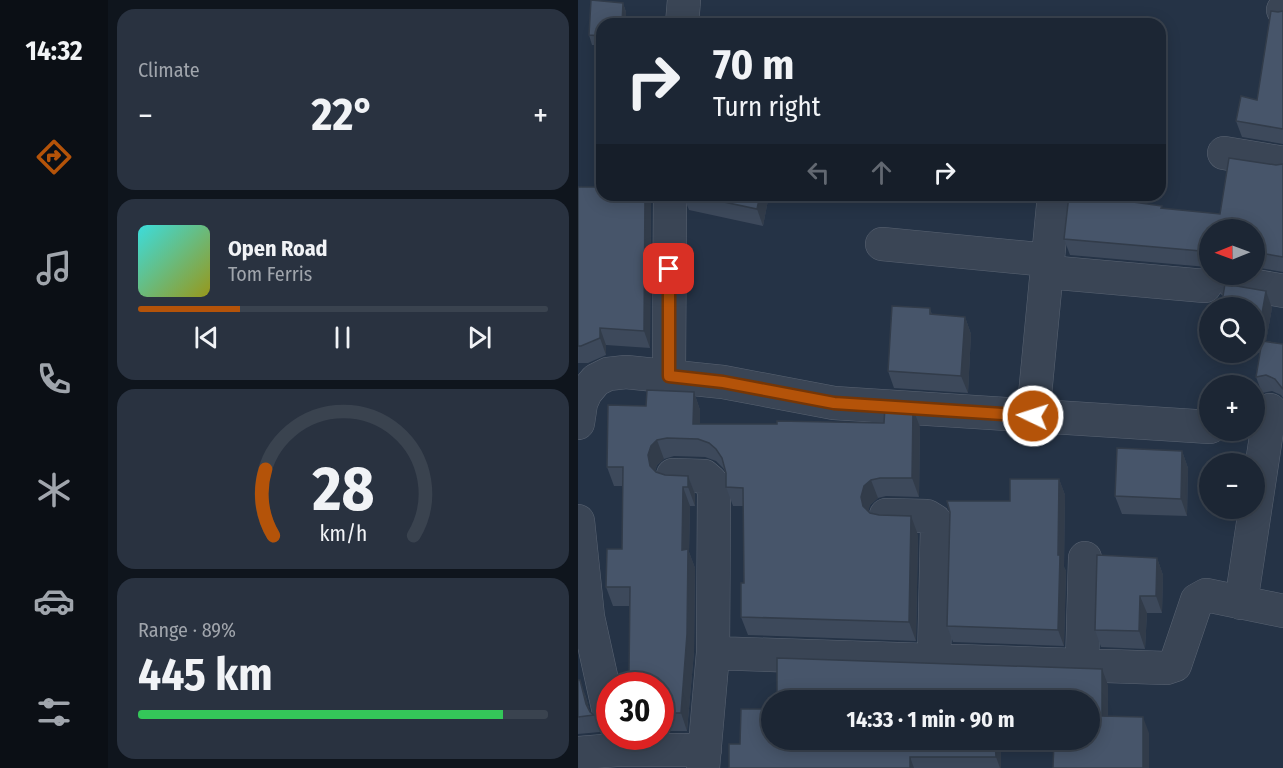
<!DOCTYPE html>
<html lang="en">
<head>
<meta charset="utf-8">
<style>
	:root { --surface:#1c2634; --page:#293240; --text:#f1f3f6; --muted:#a0a5ac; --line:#3a434f; --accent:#b45309 }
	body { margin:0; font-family:"Fira Sans Condensed",sans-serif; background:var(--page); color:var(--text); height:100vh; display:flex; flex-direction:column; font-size:22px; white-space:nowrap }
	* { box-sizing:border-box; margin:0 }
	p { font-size:20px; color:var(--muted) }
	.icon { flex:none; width:33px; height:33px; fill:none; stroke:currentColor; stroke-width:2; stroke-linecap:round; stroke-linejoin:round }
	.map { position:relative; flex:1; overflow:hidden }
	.sheet { display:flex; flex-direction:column; gap:9px; padding:9px; background:#0f151d; width:470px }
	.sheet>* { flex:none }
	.banner { position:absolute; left:18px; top:18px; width:570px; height:183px; border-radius:18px; box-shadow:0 3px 15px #0003,0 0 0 2px var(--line); background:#1c2634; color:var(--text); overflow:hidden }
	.needle { width:39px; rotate:269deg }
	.buttons { position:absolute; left:621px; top:219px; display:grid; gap:12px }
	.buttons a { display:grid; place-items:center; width:66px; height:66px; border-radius:50%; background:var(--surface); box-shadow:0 3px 15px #0003,0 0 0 2px var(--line); font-size:30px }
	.speed { position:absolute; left:18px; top:672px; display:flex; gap:12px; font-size:30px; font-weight:700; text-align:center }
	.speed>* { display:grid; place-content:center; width:78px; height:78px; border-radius:50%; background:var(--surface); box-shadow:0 3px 15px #0003,0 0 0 2px var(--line); line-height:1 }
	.speed .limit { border:9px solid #d22; background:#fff; color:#111 }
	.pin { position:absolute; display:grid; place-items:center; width:51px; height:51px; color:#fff; margin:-26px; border-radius:12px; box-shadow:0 3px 9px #0006 }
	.me { position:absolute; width:66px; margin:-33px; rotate:274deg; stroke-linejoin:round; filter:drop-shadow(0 0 4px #0008) }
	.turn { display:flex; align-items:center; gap:21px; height:126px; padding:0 18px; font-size:27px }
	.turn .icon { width:78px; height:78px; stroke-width:2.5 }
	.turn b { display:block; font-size:42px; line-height:51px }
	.lanes { display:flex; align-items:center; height:57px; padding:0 18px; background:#0003; justify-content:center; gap:30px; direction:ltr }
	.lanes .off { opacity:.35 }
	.big { font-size:45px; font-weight:700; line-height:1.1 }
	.sheet .tile { flex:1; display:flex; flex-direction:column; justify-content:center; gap:9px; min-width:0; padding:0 21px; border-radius:18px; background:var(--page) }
	.sheet .dial { align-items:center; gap:0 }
	.dial svg { height:156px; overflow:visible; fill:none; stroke:var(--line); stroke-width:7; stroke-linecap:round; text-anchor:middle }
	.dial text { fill:var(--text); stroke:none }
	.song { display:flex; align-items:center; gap:18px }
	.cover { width:72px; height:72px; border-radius:9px; background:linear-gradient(135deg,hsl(180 70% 55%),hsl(60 70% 35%)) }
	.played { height:6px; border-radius:3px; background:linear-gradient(90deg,var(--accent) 25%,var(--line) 25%) }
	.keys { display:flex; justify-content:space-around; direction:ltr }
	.heat { display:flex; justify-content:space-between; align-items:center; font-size:33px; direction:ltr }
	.charge { height:9px; border-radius:4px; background:linear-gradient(90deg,#34c759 89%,var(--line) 0) }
	.trip { position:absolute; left:183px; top:690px; width:339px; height:60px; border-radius:30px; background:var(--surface); box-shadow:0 3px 15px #0003,0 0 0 2px var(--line); font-weight:700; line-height:60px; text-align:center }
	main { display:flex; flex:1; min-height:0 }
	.tab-bar { display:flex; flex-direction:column; width:108px; justify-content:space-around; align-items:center; background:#0b0f15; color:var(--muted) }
	.tab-bar .icon { width:42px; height:42px }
	.tab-bar .active { color:var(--accent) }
	.tab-bar b { font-size:27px; color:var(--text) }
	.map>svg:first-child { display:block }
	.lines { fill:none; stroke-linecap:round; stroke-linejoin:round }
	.minor-casing { stroke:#596372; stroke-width:34 }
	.minor { stroke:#3a4555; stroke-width:33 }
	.wall { fill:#3d495b }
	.shaded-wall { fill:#323c4a }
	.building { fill:#47556a; stroke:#323c4a; stroke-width:1.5 }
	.route-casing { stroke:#753606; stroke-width:15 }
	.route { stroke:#b45309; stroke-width:10 }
</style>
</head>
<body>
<main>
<nav class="tab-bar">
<b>14:32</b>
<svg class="icon active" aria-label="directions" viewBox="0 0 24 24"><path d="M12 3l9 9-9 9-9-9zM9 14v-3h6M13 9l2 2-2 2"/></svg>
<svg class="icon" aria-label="music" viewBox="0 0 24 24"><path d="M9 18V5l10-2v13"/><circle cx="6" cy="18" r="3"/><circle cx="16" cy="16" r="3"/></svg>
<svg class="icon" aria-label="phone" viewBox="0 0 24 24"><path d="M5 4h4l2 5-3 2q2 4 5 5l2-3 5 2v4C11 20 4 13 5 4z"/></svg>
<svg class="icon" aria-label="climate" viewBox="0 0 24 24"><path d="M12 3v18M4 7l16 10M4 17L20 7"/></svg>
<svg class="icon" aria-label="car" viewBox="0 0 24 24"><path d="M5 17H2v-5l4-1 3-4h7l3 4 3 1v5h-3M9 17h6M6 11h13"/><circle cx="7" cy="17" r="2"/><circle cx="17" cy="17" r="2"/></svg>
<svg class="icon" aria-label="filters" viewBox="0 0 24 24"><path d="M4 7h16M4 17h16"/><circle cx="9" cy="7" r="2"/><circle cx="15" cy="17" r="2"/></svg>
</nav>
<section class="sheet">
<div class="tile"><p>Climate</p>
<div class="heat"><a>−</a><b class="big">22°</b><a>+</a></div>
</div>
<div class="tile">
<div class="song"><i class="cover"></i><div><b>Open Road</b><p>Tom Ferris</p></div></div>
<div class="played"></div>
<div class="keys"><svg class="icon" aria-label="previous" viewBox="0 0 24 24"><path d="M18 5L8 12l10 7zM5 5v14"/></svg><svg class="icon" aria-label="pause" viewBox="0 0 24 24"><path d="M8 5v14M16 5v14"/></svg><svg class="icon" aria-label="next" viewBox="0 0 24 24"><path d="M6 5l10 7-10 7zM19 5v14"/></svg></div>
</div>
<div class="tile dial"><svg viewBox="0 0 100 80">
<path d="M14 69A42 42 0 1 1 86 69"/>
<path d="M14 69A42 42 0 0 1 10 35" stroke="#b45309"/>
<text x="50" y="56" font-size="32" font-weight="700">28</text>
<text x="50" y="72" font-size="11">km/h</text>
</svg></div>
<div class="tile"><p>Range · 89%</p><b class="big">445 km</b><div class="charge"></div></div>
</section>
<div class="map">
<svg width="706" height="768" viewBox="0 0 706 768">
	<rect width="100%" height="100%" fill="#253346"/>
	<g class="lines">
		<defs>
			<path id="minor" d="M705 10H706
				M104 24 106 0
				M646 153 706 163
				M304 244 470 260
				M469 272 627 286
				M655 282 706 291
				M91 376 92 195
				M455 416 476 195
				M0 423 3 403 8 392 18 380 30 374 48 372 145 382 256 403 632 427
				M95 475 126 476 133 482 136 492 135 653
				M308 515 349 516 357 521 359 528 356 660
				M0 521 10 617 32 717
				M663 603 692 410
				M504 665 507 558
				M0 753 38 750H127
				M125 768 135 653 588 668 597 665 619 600 628 595 706 611"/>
		</defs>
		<use href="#minor" class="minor-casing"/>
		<use href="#minor" class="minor"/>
	</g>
	<path class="wall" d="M45 3 48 12V24H24V45H14L11 35Z
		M705 11V144L664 137 658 121 679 100 700 12Z
		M705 164V272L676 267V230H632V269L629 267 492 255 486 239 491 195H532L533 199 584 206V208L642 214 698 165Z
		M0 187 73 202 72 348 28 345V355L10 363H0Z
		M105 195H191L185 226 111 210Z
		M688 291 694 308 688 341 705 344V398L703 395 694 391 684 393 678 377 682 353 676 352V308Z
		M352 308 354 315 387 317 393 334 390 393 316 388 310 371Z
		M116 392 122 410V424L342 427 341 497 308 496 300 498 292 505 290 511 340 535 338 641 170 635 163 617 166 583 165 506H155L148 487 147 471 145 468 138 461 127 457 96 456 86 459 79 465 77 471 87 475 110 476 117 494V506H112L111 552 117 568 116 652 109 731H82V686L51 676V606H35L28 587 44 549 45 486H36L29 467 68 406Z
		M604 451 610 468 609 516 544 514 537 496Z
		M481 479 487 495 486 567 488 571 486 646 375 642 369 626 432 501Z
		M579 558 585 575 584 613H569L567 649 523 647 517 630Z
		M0 680 8 697 12 712 16 715 22 732 0 734Z
		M194 740H423V768H151L162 744Z"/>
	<path class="shaded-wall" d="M45 3 48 12V24H44Z
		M67 195H70L73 202 72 348 66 331Z
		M182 195H191L185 226 179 209Z
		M527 195H532L534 202 527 198Z
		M688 291 694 308 686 353 680 336Z
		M387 317 393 334 390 393 383 376Z
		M22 328 28 345V355L22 338Z
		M116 392 122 410V439L115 424Z
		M335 409 342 427 341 497 334 478Z
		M79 440 86 459 79 465 76 474 72 466 70 455 73 446Z
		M604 451 610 468 609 516 603 499Z
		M110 476 117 494V506L110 487Z
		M481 479 487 495 486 567 488 571 486 646 480 630Z
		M293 480 300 498 292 505 289 515 285 506 283 497 286 486Z
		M105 487 112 506 111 552 117 568 116 652 109 731 103 713Z
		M333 516 340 535 338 641 331 622Z
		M579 558 585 575 584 613 578 596Z
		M562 596 569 613 567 649 561 631Z
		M524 669 530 685V733L524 716Z
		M2 680 8 697 13 716 8 704Z
		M565 717 571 733V768H565Z
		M417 740H423V768H422L418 757Z
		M332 757 336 768H332Z"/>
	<path class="building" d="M13 0 45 3 44 24H24V36L11 35Z
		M693 11 700 12 705 11V129L658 121 663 96 679 100Z
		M651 158 698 165 705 164V257L676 252V230H632V255L623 251 486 239 491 195H527V198L584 206 583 208 642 214Z
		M0 187H24V195H67L66 331 22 328V338L3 346H0Z
		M113 195H182L179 209Z
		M647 284 688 291 680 336 676 335V308H643Z
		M314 306 352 308V314L387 317 383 376 310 371Z
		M684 341 705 344V389L704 388 697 379 688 375 678 377Z
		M69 390 116 392 115 424H199V421L306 423 307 407 335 409 334 478H302L293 480 286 486 283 497 285 506 292 513 301 515 333 516 331 622 163 617V583H166L165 488 148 487V473L144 458 138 449 131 443 120 439 89 438 79 440 73 446 70 455 72 466 78 472 87 475 110 476V487H105L104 550 110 549 109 634 103 713H82V686H42L40 676H51L52 587H28L29 549H44L45 467H29L30 405 68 406Z
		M539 448 604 451 603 499 537 496Z
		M432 479H481L480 555H482L480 630 369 626 372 512 369 501H432Z
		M519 555 579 558 578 596H562L561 631 517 630Z
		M199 658 524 669V716L565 717V768H475L476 740H512V700H199Z
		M0 680H2L8 704 12 712 16 715 0 717Z
		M163 709H194V740H417L418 757H332V768H151V744H162Z"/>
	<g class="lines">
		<defs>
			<path id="route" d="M91 269V376L145 382 256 403 455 416"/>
		</defs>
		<use href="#route" class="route-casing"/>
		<use href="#route" class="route"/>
	</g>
</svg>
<div class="buttons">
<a><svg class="needle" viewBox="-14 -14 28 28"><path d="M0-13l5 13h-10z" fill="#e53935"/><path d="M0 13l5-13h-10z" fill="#a0a5ac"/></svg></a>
<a><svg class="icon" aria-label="search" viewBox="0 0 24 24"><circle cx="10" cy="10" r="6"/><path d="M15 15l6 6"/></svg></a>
<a>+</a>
<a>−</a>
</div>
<div class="speed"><div class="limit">30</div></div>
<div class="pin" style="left:91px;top:269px;background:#d93025"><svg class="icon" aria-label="arrive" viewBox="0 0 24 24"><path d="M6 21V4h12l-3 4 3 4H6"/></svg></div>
<svg class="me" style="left:455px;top:416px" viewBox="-20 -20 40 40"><circle r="17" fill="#b45309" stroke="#fff" stroke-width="3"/><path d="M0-11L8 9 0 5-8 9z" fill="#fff"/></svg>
<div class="trip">14:33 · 1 min · 90 m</div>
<div class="banner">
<div class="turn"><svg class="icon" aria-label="right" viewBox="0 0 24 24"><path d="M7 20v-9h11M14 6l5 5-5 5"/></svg><div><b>70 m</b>Turn right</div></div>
<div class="lanes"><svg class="icon off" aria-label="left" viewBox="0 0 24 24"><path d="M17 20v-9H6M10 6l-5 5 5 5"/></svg><svg class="icon off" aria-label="ahead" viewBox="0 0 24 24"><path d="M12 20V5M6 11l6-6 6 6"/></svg><svg class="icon" aria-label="right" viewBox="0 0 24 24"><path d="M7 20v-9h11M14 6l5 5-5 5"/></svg></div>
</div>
</div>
</main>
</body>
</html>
